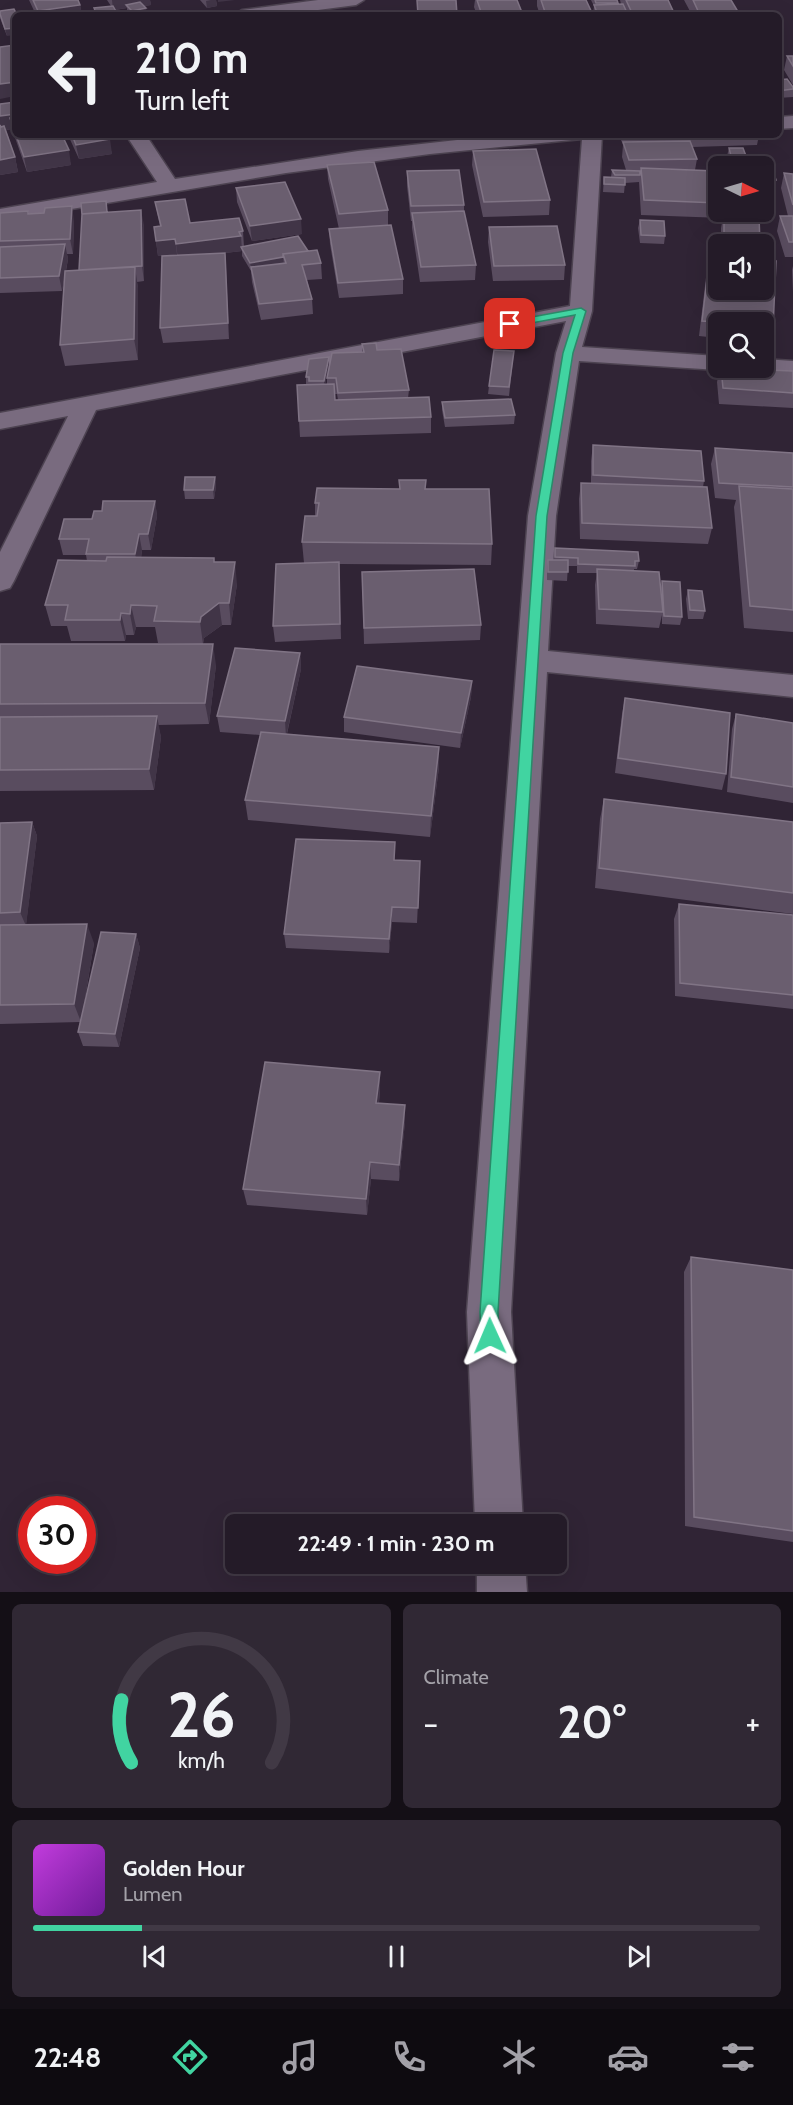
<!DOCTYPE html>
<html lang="en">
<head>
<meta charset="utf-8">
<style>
	:root { --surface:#241b28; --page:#302834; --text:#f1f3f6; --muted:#a3a1a8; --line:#413945; --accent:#41d4a1 }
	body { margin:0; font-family:Cabin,sans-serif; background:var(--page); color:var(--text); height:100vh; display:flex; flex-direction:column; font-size:22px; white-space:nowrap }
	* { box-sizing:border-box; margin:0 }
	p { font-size:20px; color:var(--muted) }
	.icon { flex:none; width:33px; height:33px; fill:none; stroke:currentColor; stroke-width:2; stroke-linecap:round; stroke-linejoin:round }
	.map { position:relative; height:1592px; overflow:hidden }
	.sheet { display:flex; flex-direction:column; gap:12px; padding:12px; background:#140f16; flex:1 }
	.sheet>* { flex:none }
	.top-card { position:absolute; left:12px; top:12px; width:770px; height:126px; border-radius:9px; box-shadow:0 6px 24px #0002,0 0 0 2px var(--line); background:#241b28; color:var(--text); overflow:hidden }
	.needle { width:39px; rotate:95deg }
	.buttons { position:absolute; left:708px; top:156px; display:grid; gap:12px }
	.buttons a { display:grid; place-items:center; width:66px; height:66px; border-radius:9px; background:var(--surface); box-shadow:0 6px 24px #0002,0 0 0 2px var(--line); font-size:30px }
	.speed { position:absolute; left:18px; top:1496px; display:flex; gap:12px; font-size:30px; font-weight:700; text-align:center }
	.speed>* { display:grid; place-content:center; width:78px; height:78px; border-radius:50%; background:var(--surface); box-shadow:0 6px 24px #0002,0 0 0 2px var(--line); line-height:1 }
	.speed .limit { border:9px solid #d22; background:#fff; color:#111 }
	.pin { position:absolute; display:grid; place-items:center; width:51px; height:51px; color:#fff; margin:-26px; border-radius:12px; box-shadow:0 3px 9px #0006 }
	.me { position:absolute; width:66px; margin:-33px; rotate:359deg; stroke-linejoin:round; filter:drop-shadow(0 0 4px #0008) }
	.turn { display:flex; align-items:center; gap:21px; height:126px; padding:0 24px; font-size:27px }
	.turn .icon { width:78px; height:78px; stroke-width:2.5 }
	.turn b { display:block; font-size:42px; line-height:51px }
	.big { font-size:45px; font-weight:800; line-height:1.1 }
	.sheet .widget { flex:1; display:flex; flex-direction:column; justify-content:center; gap:9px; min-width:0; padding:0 21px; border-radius:9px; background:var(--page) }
	.sheet .dial { align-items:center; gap:0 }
	.dial svg { height:156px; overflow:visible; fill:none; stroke:var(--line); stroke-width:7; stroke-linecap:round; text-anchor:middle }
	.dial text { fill:var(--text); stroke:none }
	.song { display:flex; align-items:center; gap:18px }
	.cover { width:72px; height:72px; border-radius:9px; background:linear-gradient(135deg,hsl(290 70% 55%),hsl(280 70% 35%)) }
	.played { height:6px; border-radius:3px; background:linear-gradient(90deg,var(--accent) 15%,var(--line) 15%) }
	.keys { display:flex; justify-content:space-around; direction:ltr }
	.heat { display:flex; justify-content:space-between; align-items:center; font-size:33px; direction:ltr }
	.sheet .tiles { flex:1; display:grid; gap:12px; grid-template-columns:1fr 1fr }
	.widget:last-child { grid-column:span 2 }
	.trip { position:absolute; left:225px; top:1514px; width:342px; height:60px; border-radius:9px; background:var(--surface); box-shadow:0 6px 24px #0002,0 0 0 2px var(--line); font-weight:800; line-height:60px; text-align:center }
	.dock { display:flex; height:96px; justify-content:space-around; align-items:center; background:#0e0b10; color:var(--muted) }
	.dock .icon { width:42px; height:42px }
	.dock .selected { color:var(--accent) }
	.dock b { font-size:27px; color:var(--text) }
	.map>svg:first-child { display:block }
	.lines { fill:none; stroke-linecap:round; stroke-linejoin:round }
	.minor-casing { stroke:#4d4351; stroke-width:3 }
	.minor { fill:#796b7f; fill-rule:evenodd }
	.wall { fill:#594c5f; fill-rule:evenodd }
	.shaded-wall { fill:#413547 }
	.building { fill:#6a5e6f; stroke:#807485; stroke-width:1.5 }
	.route { fill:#41d4a1; stroke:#2a8a69; stroke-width:1.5 }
</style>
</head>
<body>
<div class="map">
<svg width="793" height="1592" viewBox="0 0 793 1592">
	<rect width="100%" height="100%" fill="#302435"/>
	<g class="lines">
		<defs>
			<path id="minor" d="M318 0H364L356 5 280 15H234L242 10Z
				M793 116V128L778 129V117Z
				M126 135H146L175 179 358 151 502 135H602L592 311 582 347 718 356V368H727L718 370 579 361 556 516 548 651 793 675V697L547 672 511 1312 523 1524H475L467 1312 528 516 556 353 566 321 96 410 14 581 10 588 0 591V552L68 416 0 429V413L570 306 582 139 430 154 286 173 0 221V209L157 182Z
				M764 359 793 361V375L755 371 753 368H764Z
				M477 1563H525L527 1592H477Z"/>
		</defs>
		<use href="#minor" class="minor-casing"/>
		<use href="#minor" class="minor"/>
	</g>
	<path class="wall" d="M29 0H78L80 5 82 15H36Z
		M107 0H150L151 5 144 6 147 15H130L127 12V8L115 10 117 15H95L94 8 111 6Z
		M200 0H216L217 6 207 8Z
		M475 0H517L523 15H477L474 7Z
		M537 0H586L593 14 594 6 591 0H617L618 4H621L620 0H668L675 15H540L537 6Z
		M684 0H731L740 15H692Z
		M14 9 7 36 0 18V11Z
		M787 56H793V85L784 70Z
		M778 80 793 87V97L778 98Z
		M15 102V135H62L71 165 27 172 12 129 6 130 15 157 18 172 0 175V104Z
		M68 135H107L112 154 79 159Z
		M622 135H759L757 145 692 147 697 159 695 170 718 184V212H726V213L760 244H721V228L723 218 641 215 639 182 625 183 624 193 603 192 604 177H611L612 170H626L622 157 623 145 621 140Z
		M729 148 746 156 745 164H730L727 156Z
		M473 151 550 200 549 215 483 217 472 165Z
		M327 165 388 210V225L403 279V294L339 298 330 244 329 229H339L328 179Z
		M407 171 464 205V213L476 265 475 280 420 282 412 228V221H411L407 186Z
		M764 171 776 180 774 187H764Z
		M784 173 793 174V257H785L777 231 780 216H788L781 188Z
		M236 188 302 234 252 241 237 202Z
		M155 202 190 223 243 231 244 247H242L308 251 321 263 322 279 307 280 312 299 313 314 261 320 252 282 251 271 242 256V251L225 253 226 268 229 339 163 343 160 328 177 255V254L158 256 154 227 160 226Z
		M28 211 29 214 44 213 74 221 73 254H67L68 259 66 271 79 270 108 212 144 225V281L137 282 138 288V360L65 366 60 345 65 275 62 291 0 293V213Z
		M640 220 665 236 664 244 640 243 638 228Z
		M489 227 565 265 564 280 493 281 488 242Z
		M710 254 773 329 769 344H764V322H718V354H716V344L718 338 699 336 707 269Z
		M793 266V292L792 270Z
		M362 344 377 350 409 390 408 398 431 417V433L300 437 299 421 306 384V377L329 357V365L325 384H327V378L362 352ZM335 394H337L338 400H335Z
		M514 351 509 396 488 394 489 386Z
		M720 368 754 369 755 368H764L768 370 793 371V408L719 404 717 382Z
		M442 402 515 415 514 424 445 427 442 410Z
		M593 445 704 481 703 487 712 528 708 544 580 539 579 499 581 483H591V461Z
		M715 448 793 453V632L744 628 734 507 736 500 715 498 711 464Z
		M215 477 216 486 214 499H185L184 490Z
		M426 489 492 544 491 565 339 564 341 639 275 642 273 626 304 563 302 542 315 516V503Z
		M155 501 157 516 151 550H142L141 558H214V562L237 584 231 625H222L204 638 203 644 158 643 155 627H136L134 635H126L125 641H71L67 626H51L45 605 87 561 86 555H63L59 539 92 519 102 511Z
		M555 548 639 561 637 569H634V571L661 587 662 581 682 617 680 625 662 624V615L659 628 596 624 595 585 597 573H577V566H568L567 581 547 580V568L548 560H554Z
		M362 572 481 625 480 640 364 644Z
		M688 590 705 611 703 619H688L686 599Z
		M0 644 216 665 209 724 158 725 161 737 154 790 0 791Z
		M300 653 301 669 287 734 439 747V767L430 837 248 820 245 800 260 735 220 732 217 716Z
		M472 681 471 697 460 748 344 732V717Z
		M625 698 726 774 722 790 615 773 622 714Z
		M736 714 793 723V803L727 792 732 729Z
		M604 799 793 822V914L595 888 600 819Z
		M32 822 37 836 26 924 94 943 84 1005 136 934 140 948 119 1047 83 1046 78 1032 80 1022 0 1024V823Z
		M395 860 420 861 417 923 392 922 389 953 286 948 284 934Z
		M679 904 793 915V1009L675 996 674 919Z
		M380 1090 379 1103 405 1122 399 1181 371 1179 367 1215 247 1205 243 1189Z
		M691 1257 793 1270V1542L685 1526 684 1272Z"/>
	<path class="shaded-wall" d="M112 0H150L151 5 129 8 126 5 127 8 113 10Z
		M211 0H216L217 6 207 8 206 1Z
		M218 0H235L218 2Z
		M80 5 82 15H39L38 11Z
		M146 8 147 15H133L132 11Z
		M117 13V15H100Z
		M15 28V35L7 36 5 29Z
		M15 82V96L0 99V84Z
		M15 114V129L10 118 12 129 0 131V116Z
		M110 139 112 154 79 159 76 145Z
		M69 150 71 165 27 172 24 157Z
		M15 157 18 172 0 175V160Z
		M72 206 74 221 73 254 70 239Z
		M141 210 144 225V281L142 266Z
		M301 219 302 234 252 241 250 226Z
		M241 236 242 251 225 253 226 268 229 339 228 323 178 259 176 244Z
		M175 239 177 254 158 256 156 241Z
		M65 244 68 259 62 291 59 276Z
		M283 257 284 265 252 271 250 263Z
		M135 267 138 288V360L134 339Z
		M329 357V365L324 389V381Z
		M215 477 216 486 214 499 213 490Z
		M155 501 157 516 151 550 148 534Z
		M139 534 142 550 139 569 135 554Z
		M235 562 237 584 231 625 229 603Z
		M219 603 222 625 204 638 203 644 200 622 201 617Z
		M131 605 136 627 134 635 130 614Z
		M121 613 126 635 125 641 120 620Z
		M213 644 216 665 209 724 205 703Z
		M300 653 301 669 286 737 285 721Z
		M472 681 471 697 460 748 461 733Z
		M157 716 161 737 154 790 149 769Z
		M439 747V767L430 837 431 816Z
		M32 822 37 836 26 926 20 912Z
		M392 907V922L389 953V939Z
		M87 924 94 943 81 1022 74 1004Z
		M136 934 140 948 119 1047 115 1034Z
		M380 1072V1090L377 1120 376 1103Z
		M405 1105V1122L399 1181V1165Z
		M370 1162 371 1179 367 1215 366 1199Z"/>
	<path class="building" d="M33 0H78L80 5 38 11Z
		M417 0H456L457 15H418Z
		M477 0H517L523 15H482Z
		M541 0H586L593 15H546Z
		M595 0H617L618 3H596Z
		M626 0H668L675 15H633Z
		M693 0H731L740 15H700Z
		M140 2 146 8 132 11 126 5Z
		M623 4 628 15H598L594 5Z
		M113 6 117 13 97 15 94 8Z
		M14 9 17 15H15V28L5 29 0 14V11Z
		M15 45V82L0 84V47Z
		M787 56H793V66Z
		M787 79 793 87V89L778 91V80Z
		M15 102V114L0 116V104Z
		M15 117V133L10 118Z
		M0 125 1 127 4 126 15 157 0 160Z
		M16 135H62L69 150 24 157Z
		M72 135H107L110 139 76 145Z
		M690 141 697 159 629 160 623 142Z
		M729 148H743L746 156H731Z
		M536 149 550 200 484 202 473 151Z
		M374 162 388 210 339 214 327 165Z
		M641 168 716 171 718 184V203L644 200Z
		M459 170 464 205 411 206 407 171Z
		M612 170 640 171V175H615Z
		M764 171H773L776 180 764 179Z
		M784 173 793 174V205Z
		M604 177 625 178V185L604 184Z
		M285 182 301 219 250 226 236 188Z
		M185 199 190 223 239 218 243 231 239 232 241 236 176 244 175 239 156 241 154 227 161 226 155 202Z
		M106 201 107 212 82 214V215L81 203Z
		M72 206 70 239 0 241V213L28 211V214L44 213 45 208Z
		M141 210 142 266 79 270 82 214Z
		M464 211 476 265 421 267 412 213Z
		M724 213 759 216 760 244 724 243Z
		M780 216H793V242H789Z
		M640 220 664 221 665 236 641 235Z
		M391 225 403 279 338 283 329 229Z
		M557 226 565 265 494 266 489 227Z
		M298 236 308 251 283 254V257L250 263 241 247Z
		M65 244 59 276 0 278V247Z
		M317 250 321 263 302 265 312 299 259 304 251 267 286 263 283 254Z
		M225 253 228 323 160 328 162 256Z
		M710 254 718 255V290H764V260L776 261 773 329 764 328V322H719L702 321Z
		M135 267 134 339 60 345 65 271Z
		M376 343 377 350 401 349 409 390 338 393 336 378H327L332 353 364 352 362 344Z
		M494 350 514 351 509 387 489 386Z
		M329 357 324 381H309V377H306L309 359Z
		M764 365 768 366V370L793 371V393L723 388 721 368 756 369V368H764Z
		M334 384 335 400 429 397 431 417 299 421 297 385Z
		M511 399 515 415 445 418 442 402Z
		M593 445 701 451 704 481 593 475Z
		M715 448 793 453V487L719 483Z
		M185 477H215L213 490H184Z
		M399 480H426L425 489H489L492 544 302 542 305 516H317L319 503H315L317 488 400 489Z
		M581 483 707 487 712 528 582 523Z
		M739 486 793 489V610L750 606Z
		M103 501H155L148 534H139L135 554H86L89 539H59L64 519H92L94 511H102Z
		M555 548 638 552 639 561H635V566L578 564V558L555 557Z
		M107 557 214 558V562H235L229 603H219L201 617 200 622 154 621 157 606 131 605 130 614 121 613 120 620H65L68 605H45L58 560 106 561Z
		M548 560H568V572H548Z
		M339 562 340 624 273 626 276 564Z
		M474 569 481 625 364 628 362 572Z
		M597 569 659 572 663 612 599 609Z
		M662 581 680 582 682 617 664 616Z
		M688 590 702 591 705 611 690 610Z
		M0 644H213L205 703 0 704Z
		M235 648 300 653 285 721 217 716Z
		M357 666 472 681 461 733 344 717Z
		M625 698 730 713 726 774 618 758Z
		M736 714 793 723V787L731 777Z
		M157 716 149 769 0 770V717Z
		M261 732 439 747 431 816 245 800Z
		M604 799 793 822V893L599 868Z
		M32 822 20 912 0 913V823Z
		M296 839 395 842 394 860 420 861 418 908 392 907 389 939 284 934Z
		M679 904 793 915V995L680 983Z
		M87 924 74 1004 0 1005V925Z
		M101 932 136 934 115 1034 78 1032Z
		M265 1062 380 1072 376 1103 405 1105 399 1165 370 1162 366 1199 243 1189Z
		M691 1257 793 1270V1531L694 1517Z"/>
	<path class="route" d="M581 308 586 311 573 353 547 516 498 1312 499 1336 497 1342 490 1345 484 1342 481 1336 480 1312 536 516 563 353 575 315 510 327 505 324 510 321Z"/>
</svg>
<div class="buttons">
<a><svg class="needle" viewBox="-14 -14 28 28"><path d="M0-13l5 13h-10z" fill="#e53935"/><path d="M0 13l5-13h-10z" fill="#a3a1a8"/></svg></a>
<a><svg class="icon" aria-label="sound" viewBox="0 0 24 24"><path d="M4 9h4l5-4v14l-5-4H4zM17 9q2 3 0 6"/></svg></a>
<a><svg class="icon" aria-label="search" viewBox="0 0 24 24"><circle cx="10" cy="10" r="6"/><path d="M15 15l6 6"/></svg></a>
</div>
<div class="speed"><div class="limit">30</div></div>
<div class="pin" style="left:510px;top:324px;background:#d93025"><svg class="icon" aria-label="arrive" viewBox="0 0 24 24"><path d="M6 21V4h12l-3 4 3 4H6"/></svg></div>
<svg class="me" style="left:490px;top:1336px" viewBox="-20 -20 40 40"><path d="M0-17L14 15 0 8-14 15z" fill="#41d4a1" stroke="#fff" stroke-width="4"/></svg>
<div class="trip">22:49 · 1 min · 230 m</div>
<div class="top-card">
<div class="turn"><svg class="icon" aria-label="left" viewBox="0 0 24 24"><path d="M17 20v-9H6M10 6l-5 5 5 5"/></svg><div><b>210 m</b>Turn left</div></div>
</div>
</div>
<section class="sheet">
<div class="tiles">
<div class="widget dial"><svg viewBox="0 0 100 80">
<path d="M14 69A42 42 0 1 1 86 69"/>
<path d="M14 69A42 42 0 0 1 9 37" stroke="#41d4a1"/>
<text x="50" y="56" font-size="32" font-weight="700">26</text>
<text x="50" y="72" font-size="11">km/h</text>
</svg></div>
<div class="widget"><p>Climate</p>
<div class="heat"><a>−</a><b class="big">20°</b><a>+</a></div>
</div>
<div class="widget">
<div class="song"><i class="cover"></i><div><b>Golden Hour</b><p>Lumen</p></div></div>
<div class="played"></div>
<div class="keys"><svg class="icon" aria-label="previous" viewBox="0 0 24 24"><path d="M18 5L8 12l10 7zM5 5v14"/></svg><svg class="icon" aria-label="pause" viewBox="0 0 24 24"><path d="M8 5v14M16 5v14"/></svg><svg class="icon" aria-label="next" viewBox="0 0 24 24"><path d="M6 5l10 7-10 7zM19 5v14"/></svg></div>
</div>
</div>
</section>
<nav class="dock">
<b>22:48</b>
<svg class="icon selected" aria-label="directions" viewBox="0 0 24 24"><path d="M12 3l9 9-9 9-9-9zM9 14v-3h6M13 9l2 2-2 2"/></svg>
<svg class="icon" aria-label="music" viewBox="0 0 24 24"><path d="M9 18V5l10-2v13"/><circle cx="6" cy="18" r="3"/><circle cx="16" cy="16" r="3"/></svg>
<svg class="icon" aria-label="phone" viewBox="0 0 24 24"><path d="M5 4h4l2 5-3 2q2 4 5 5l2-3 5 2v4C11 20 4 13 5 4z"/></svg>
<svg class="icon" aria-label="climate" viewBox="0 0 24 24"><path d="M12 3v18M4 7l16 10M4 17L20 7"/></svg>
<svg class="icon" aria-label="car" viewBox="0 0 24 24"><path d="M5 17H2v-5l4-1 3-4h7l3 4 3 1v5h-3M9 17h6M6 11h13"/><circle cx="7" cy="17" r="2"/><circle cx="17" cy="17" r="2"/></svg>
<svg class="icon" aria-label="filters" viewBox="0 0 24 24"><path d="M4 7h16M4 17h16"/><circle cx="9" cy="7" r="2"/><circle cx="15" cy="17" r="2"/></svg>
</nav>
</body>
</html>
